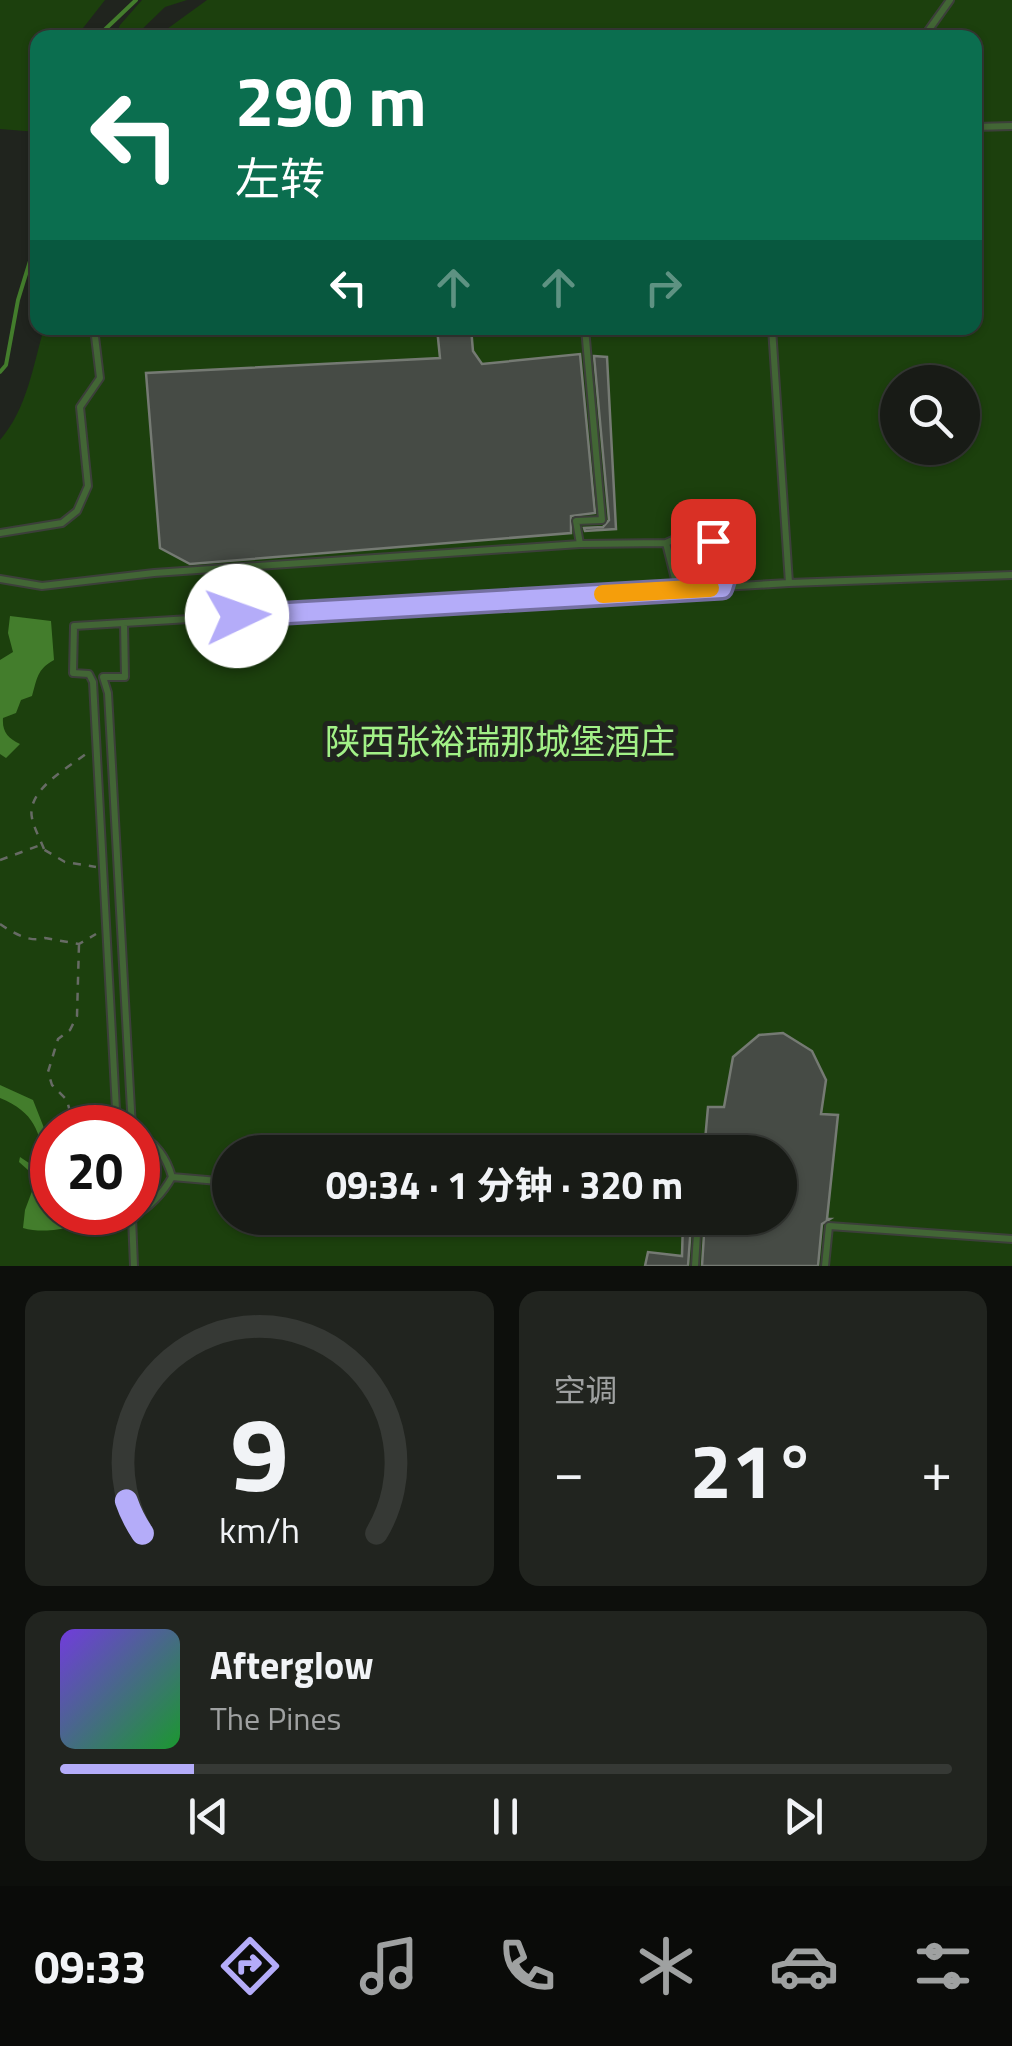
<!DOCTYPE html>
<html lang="zh">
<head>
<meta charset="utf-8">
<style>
	:root { --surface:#181b16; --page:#21241f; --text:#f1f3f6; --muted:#9fa1a1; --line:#363935; --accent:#b4acf9 }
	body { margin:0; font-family:"Titillium Web","Noto Sans SC",sans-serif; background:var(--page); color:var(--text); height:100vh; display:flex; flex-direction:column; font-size:38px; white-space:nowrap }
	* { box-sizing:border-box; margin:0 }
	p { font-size:32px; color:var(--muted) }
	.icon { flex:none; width:55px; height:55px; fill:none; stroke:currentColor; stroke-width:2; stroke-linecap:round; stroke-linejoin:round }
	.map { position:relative; height:1266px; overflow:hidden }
	.side { display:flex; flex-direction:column; gap:25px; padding:25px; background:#0d0f0c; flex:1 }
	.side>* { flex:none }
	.guide { position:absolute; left:30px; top:30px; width:952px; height:305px; border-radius:20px; box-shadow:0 2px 8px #0004,0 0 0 2px var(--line); background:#0b6e4f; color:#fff; overflow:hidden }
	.controls { position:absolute; left:880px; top:365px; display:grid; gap:20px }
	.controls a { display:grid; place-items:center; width:100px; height:100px; border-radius:50%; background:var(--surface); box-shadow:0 2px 8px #0004,0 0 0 2px var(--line); font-size:50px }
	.speed { position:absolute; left:30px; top:1105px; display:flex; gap:20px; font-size:50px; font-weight:700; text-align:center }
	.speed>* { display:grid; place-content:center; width:130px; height:130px; border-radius:50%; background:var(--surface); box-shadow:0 2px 8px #0004,0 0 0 2px var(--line); line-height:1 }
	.speed .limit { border:15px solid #d22; background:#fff; color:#111 }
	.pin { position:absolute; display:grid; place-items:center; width:85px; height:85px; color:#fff; margin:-42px; border-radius:20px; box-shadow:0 5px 15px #0006 }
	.me { position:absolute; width:110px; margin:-55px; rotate:87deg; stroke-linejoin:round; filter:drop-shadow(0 0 8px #0008) }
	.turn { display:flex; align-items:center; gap:35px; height:210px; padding:0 40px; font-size:45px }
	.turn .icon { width:130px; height:130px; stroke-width:2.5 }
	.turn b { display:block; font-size:70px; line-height:85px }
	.lanes { display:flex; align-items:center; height:95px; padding:0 40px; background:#0003; justify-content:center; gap:50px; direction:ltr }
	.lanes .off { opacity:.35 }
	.big { font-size:75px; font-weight:700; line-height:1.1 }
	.side .card { flex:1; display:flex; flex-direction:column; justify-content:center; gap:15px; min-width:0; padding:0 35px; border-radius:20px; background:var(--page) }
	.side .dial { align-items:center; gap:0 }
	.dial svg { height:260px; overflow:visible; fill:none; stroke:var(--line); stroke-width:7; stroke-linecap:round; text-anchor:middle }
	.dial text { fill:var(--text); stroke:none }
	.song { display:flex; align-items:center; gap:30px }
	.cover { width:120px; height:120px; border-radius:15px; background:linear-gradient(135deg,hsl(260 70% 55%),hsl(130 70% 35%)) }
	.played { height:10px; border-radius:5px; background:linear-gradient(90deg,var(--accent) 15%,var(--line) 15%) }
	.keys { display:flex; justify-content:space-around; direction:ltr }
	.heat { display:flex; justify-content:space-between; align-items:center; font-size:55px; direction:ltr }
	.side .tiles { flex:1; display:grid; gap:25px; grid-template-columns:1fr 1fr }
	.card:last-child { grid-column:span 2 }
	.trip { position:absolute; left:212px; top:1135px; width:585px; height:100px; border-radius:50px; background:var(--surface); box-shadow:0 2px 8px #0004,0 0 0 2px var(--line); font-weight:700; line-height:100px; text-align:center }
	.menu { display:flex; height:160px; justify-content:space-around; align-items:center; background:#0a0b09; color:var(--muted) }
	.menu .icon { width:70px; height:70px }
	.menu .selected { color:var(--accent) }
	.menu b { font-size:45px; color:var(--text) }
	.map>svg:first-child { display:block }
	.green { fill:#1c400d; fill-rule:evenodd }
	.water { fill:#437d2c }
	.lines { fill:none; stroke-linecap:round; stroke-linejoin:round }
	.stream { stroke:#437d2c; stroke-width:4 }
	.building { fill:#464b45; stroke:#757a73; stroke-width:2.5 }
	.service-casing { stroke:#3c3f3a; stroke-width:10 }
	.path { stroke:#676b65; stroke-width:2.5; stroke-dasharray:8 8; stroke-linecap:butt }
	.service { stroke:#426635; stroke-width:6 }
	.route-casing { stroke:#7570a2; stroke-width:25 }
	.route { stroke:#b4acf9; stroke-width:18 }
	.slow { stroke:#f59e0b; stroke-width:18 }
	.labels { text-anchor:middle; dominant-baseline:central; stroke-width:10; stroke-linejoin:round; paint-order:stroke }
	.park-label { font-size:35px; fill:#a2f187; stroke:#20241e }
</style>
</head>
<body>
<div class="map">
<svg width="1012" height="1266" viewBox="0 0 1012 1266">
	<rect width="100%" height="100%" fill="#20241e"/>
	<path class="green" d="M0 0H105L76 37 38 38 37 132 0 129Z
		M142 0H187L165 7 134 37H115L120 25Z
		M207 0H1012V1266H0V440C27 409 33 366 44 328H975V38L156 37ZM898 382H962V448H898ZM52 1128H138V1212H52ZM230 1152H780V1218H230Z"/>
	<path class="water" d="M10 616 51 621 54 660C37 669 37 679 32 696L21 700 16 713 3 718C2 732 8 738 20 744L6 758 0 754V660L13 652 8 633Z
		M0 1085 33 1100 44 1128 52 1129V1212L90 1213C78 1230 44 1234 23 1228L25 1210 37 1178 19 1162 20 1157 41 1171 48 1165C37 1130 36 1113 0 1098Z"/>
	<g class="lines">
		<path class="stream" d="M96 38 136 0
			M0 372 6 365 18 300 38 235"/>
	</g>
	<path class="building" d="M437 328H471L473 351 482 364 580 354 595 513 571 516V533L190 564 160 548 146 373 440 358Z
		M594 356 607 357 616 529 585 531 584 528 603 527 609 520Z
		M783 1033 812 1051 826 1080 821 1114 838 1115 827 1219H830L822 1224 818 1266H702L705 1218H780V1152H704L708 1107H724L733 1057 759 1035Z
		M683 1221 691 1225 688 1266H645L648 1252 682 1256Z"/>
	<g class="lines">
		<defs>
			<path id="service" d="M923 38 950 0
				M975 127 1012 126
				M772 328 789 583 1012 575
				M0 533 62 523 77 511 88 486 80 407 100 378 94 328
				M666 543 675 579 688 589
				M580 544 666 543 690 532 713 541 729 566 722 587
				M0 579 42 586 154 573 580 544 576 521 602 520 585 328
				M124 623 125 677H103L108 693 132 1128
				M117 1128 93 682 89 674 73 673 74 626 789 583
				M138 1135C156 1141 167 1159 172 1177L230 1182
				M119 1212 132 1217C150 1207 162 1195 172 1177
				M132 1217 134 1266
				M689 1218H698L695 1266
				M825 1266 829 1226 1012 1239"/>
		</defs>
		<use href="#service" class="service-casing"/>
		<path class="path" d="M44 849C40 839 34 828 32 818 26 790 68 768 87 753
			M0 860 38 846 65 862 96 867
			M0 924C13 933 30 943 45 938L79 944 96 934
			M74 1128 67 1100 52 1085 48 1072 58 1039 70 1030 77 1016 79 944"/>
		<use href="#service" class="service"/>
	</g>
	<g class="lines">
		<defs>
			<path id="route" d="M237 616 722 588 729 566 713 541"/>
		</defs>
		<use href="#route" class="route-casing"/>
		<use href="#route" class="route"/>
		<path class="slow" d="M603 594 710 588"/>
	</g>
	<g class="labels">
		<g class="park-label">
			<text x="500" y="741">陕西张裕瑞那城堡酒庄</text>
		</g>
	</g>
</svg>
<div class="controls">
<a><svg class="icon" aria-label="search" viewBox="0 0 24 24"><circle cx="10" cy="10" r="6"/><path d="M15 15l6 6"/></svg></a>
</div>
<div class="speed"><div class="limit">20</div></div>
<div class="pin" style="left:713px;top:541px;background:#d93025"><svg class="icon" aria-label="arrive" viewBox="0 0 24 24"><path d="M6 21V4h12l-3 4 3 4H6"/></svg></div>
<svg class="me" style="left:237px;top:616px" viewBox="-20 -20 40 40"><circle r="19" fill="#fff"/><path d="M0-13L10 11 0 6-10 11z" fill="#b4acf9"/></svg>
<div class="trip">09:34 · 1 分钟 · 320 m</div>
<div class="guide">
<div class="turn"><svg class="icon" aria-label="left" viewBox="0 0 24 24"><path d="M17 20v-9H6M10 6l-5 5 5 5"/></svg><div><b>290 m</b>左转</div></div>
<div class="lanes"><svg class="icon" aria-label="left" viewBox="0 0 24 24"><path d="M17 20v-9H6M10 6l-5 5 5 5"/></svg><svg class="icon off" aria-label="ahead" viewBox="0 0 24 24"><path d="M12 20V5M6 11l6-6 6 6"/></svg><svg class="icon off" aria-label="ahead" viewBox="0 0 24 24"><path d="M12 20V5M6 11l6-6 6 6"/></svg><svg class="icon off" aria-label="right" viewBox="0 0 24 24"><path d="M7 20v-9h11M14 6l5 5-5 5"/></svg></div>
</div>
</div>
<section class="side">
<div class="tiles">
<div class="card dial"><svg viewBox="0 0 100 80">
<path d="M14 69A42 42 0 1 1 86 69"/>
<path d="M14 69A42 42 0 0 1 9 59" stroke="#b4acf9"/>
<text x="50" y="56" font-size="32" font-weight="700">9</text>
<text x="50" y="72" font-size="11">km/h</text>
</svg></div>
<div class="card"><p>空调</p>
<div class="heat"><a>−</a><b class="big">21°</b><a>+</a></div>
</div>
<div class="card">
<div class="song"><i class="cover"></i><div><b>Afterglow</b><p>The Pines</p></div></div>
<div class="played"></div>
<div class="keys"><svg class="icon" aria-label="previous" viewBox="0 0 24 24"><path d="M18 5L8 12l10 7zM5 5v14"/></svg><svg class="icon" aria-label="pause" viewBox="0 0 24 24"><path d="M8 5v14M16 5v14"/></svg><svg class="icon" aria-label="next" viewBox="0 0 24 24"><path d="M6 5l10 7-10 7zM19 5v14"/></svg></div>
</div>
</div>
</section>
<nav class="menu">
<b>09:33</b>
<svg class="icon selected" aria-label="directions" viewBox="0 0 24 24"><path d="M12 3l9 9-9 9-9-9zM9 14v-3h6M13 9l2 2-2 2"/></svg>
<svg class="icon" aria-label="music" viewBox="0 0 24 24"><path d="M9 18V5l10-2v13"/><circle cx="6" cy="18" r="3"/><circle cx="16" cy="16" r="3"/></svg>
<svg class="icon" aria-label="phone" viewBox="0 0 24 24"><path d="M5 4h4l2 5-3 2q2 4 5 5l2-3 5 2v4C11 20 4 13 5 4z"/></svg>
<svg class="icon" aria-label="climate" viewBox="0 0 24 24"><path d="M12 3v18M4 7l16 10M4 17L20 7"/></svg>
<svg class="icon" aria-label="car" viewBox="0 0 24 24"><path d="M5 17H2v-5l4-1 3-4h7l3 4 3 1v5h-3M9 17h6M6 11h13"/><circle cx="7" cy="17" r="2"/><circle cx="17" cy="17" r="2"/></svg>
<svg class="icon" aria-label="filters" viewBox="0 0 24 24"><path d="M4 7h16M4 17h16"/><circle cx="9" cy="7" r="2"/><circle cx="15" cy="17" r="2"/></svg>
</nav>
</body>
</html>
